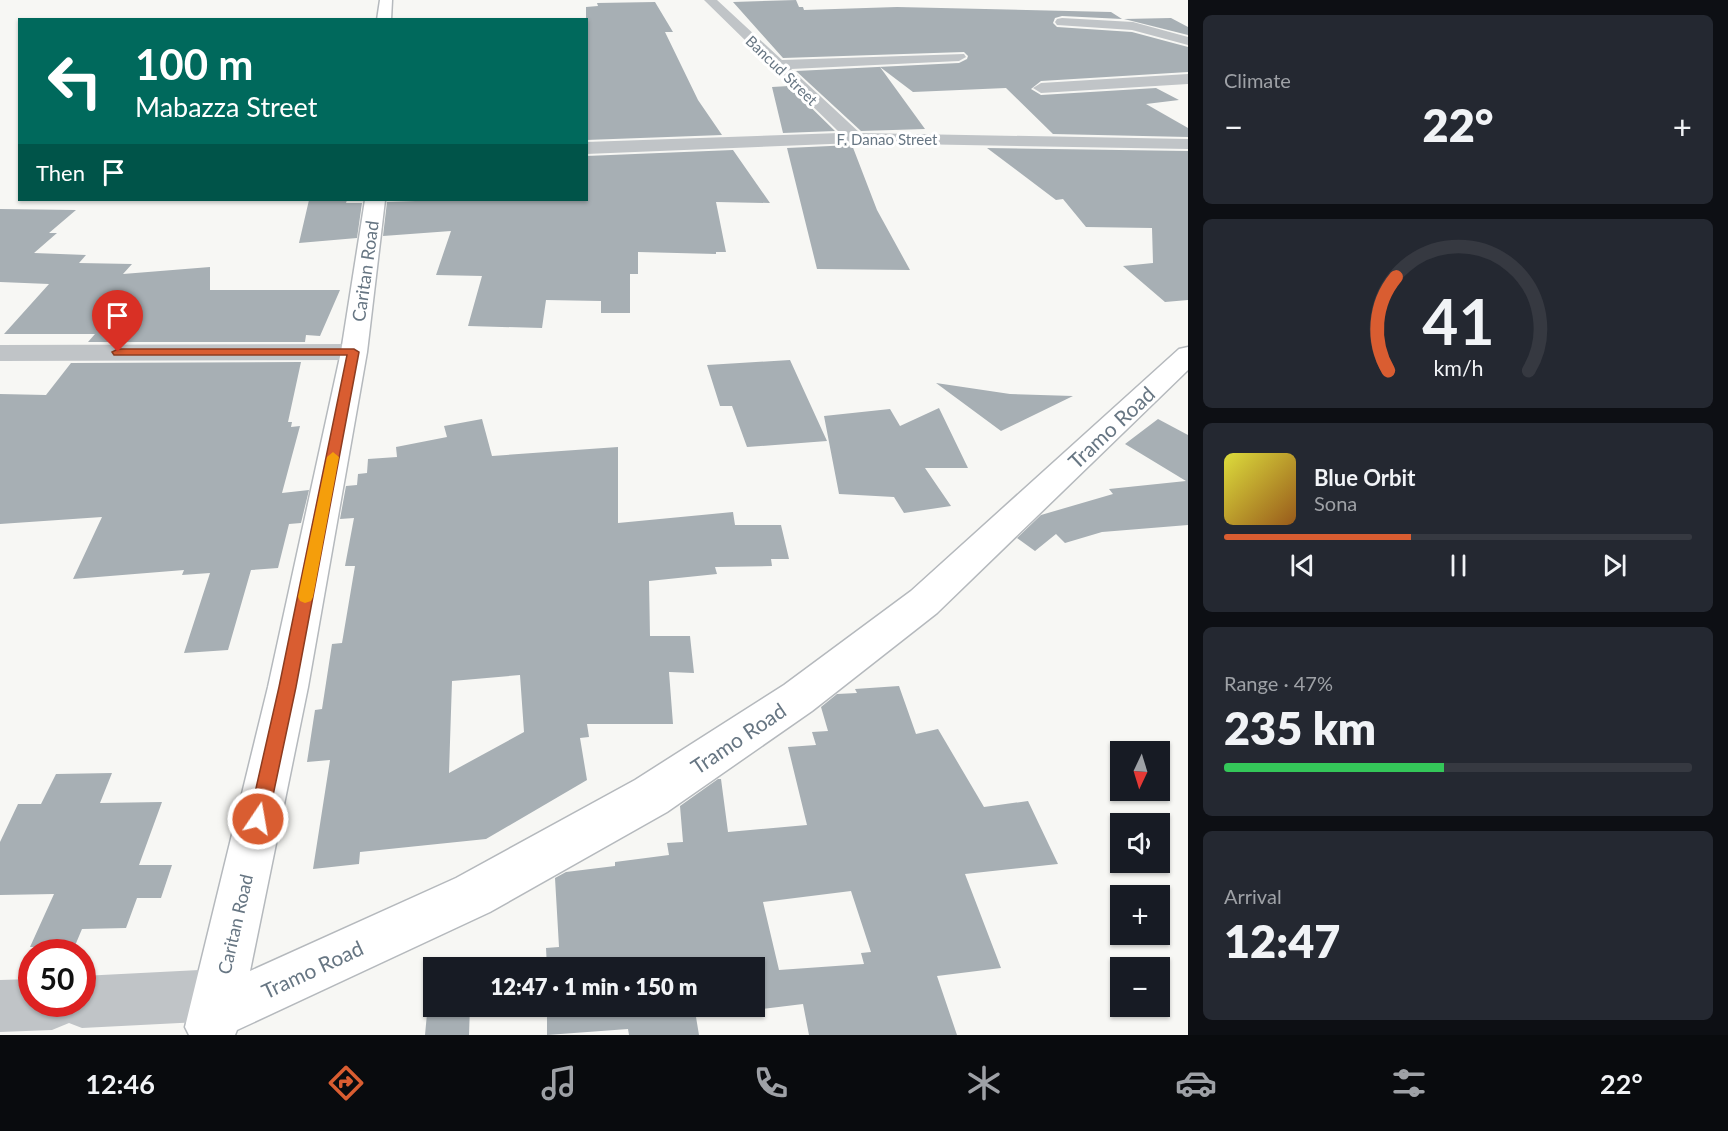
<!DOCTYPE html>
<html lang="en">
<head>
<meta charset="utf-8">
<style>
	:root { --surface:#171b24; --page:#242831; --text:#f1f3f6; --muted:#9ea1a6; --line:#363941; --accent:#d95d31 }
	body { margin:0; font-family:Lato,sans-serif; background:var(--page); color:var(--text); height:100vh; display:flex; flex-direction:column; font-size:22px; white-space:nowrap }
	* { box-sizing:border-box; margin:0 }
	p { font-size:20px; color:var(--muted) }
	.icon { flex:none; width:33px; height:33px; fill:none; stroke:currentColor; stroke-width:2; stroke-linecap:round; stroke-linejoin:round }
	.map { position:relative; flex:1; overflow:hidden }
	.sheet { display:flex; flex-direction:column; gap:15px; padding:15px; background:#0d0f14; width:540px }
	.sheet>* { flex:none }
	.top-card { position:absolute; left:18px; top:18px; width:570px; height:183px; border-radius:0px; box-shadow:0 2px 4px #0004; background:#00695c; color:#fff; overflow:hidden }
	.needle { width:39px; rotate:184deg }
	.controls { position:absolute; left:1110px; top:741px; display:grid; gap:12px }
	.controls a { display:grid; place-items:center; width:60px; height:60px; border-radius:0px; background:var(--surface); box-shadow:0 2px 4px #0004; font-size:30px }
	.speed { position:absolute; left:18px; top:939px; display:flex; gap:12px; font-size:30px; font-weight:700; text-align:center }
	.speed>* { display:grid; place-content:center; width:78px; height:78px; border-radius:50%; background:var(--surface); box-shadow:0 2px 4px #0004; line-height:1 }
	.speed .limit { border:9px solid #d22; background:#fff; color:#111 }
	.pin { position:absolute; display:grid; place-items:center; width:51px; height:51px; color:#fff; margin:-62px -26px; border-radius:50% 50% 50% 0; rotate:-45deg; box-shadow:0 0 6px #0007 }
	.pin .icon { rotate:45deg }
	.me { position:absolute; width:66px; margin:-33px; rotate:12deg; stroke-linejoin:round; filter:drop-shadow(0 0 4px #0008) }
	.turn { display:flex; align-items:center; gap:21px; height:126px; padding:0 18px; font-size:27px }
	.turn .icon { width:78px; height:78px; stroke-width:2.5 }
	.turn b { display:block; font-size:42px; line-height:51px }
	.then { display:flex; align-items:center; height:57px; padding:0 18px; background:#0003; gap:12px; font-size:22px }
	.big { font-size:45px; font-weight:800; line-height:1.1 }
	.sheet .widget { flex:1; display:flex; flex-direction:column; justify-content:center; gap:9px; min-width:0; padding:0 21px; border-radius:9px; background:var(--page) }
	.sheet .dial { align-items:center; gap:0 }
	.dial svg { height:156px; overflow:visible; fill:none; stroke:var(--line); stroke-width:7; stroke-linecap:round; text-anchor:middle }
	.dial text { fill:var(--text); stroke:none }
	.song { display:flex; align-items:center; gap:18px }
	.cover { width:72px; height:72px; border-radius:9px; background:linear-gradient(135deg,hsl(60 70% 55%),hsl(30 70% 35%)) }
	.played { height:6px; border-radius:3px; background:linear-gradient(90deg,var(--accent) 40%,var(--line) 40%) }
	.keys { display:flex; justify-content:space-around; direction:ltr }
	.heat { display:flex; justify-content:space-between; align-items:center; font-size:33px; direction:ltr }
	.charge { height:9px; border-radius:4px; background:linear-gradient(90deg,#34c759 47%,var(--line) 0) }
	.trip { position:absolute; left:423px; top:957px; width:342px; height:60px; border-radius:0px; background:var(--surface); box-shadow:0 2px 4px #0004; font-weight:800; line-height:60px; text-align:center }
	.tabs { display:flex; height:96px; justify-content:space-around; align-items:center; background:#090b0e; color:var(--muted) }
	.tabs .icon { width:42px; height:42px }
	.tabs .selected { color:var(--accent) }
	.tabs b { font-size:27px; color:var(--text) }
	main { display:flex; flex:1; min-height:0 }
	.map>svg:first-child { display:block }
	.building { fill:#a7afb4; fill-rule:evenodd }
	.lines { fill:none; stroke-linecap:round; stroke-linejoin:round }
	.secondary-casing { stroke:#b5b9bd; stroke-width:3 }
	.minor { fill:#c0c4c7; fill-rule:evenodd }
	.secondary { fill:#fff; fill-rule:evenodd }
	.route { fill:#d95d31; stroke:#8d3c20; stroke-width:1.5 }
	.slow { fill:#f59e0b }
	.labels { text-anchor:middle; dominant-baseline:central; stroke-width:6; stroke-linejoin:round; paint-order:stroke }
	.far-street-label { font-size:15px; fill:#677683; stroke:#fff }
	.street-label { font-size:18px; fill:#677683; stroke:#fff }
	.near-street-label { font-size:21px; fill:#677683; stroke:#fff }
</style>
</head>
<body>
<main>
<div class="map">
<svg width="1188" height="1035" viewBox="0 0 1188 1035">
	<rect width="100%" height="100%" fill="#f7f7f4"/>
	<path class="building" d="M796 0 799 7H803L804 10 897 7 1111 12 1122 19 1062 16 1055 18 1053 23 1057 27 1132 32 1188 47V72L1041 81 1031 89 1041 95 1156 88 1179 100 1146 104 1188 128V137L1053 134 1006 88 913 92 880 67 925 129 861 131 796 71 959 63 967 59 968 56 964 52 783 58 733 2Z
		M655 2 673 32H665L698 100 722 135 586 140V7L598 6 597 3Z
		M1171 18 1188 27V35L1124 19Z
		M789 86 835 131 783 133 772 87Z
		M852 145 877 210 910 270 817 269 787 148Z
		M987 148 1188 151V300L1165 302 1123 266 1153 263 1152 228 1086 227 1063 199 1056 200Z
		M733 150 770 203 716 202 726 252H716V254L638 252V274H630V313H601V301L546 300 542 328 468 326 482 276 436 275 451 231 383 236 387 202 444 200H586V156Z
		M309 200H347L346 203H362L357 238 299 243Z
		M0 209 76 210 49 233H57L34 253 86 255 79 263 132 264 123 274 210 267V290H340L320 336 306 335 305 342H88L95 334H4L49 284 0 282Z
		M790 360 827 441 747 447 732 406H720L707 365Z
		M301 362 288 422H292L291 427 300 426 282 493 309 490 301 523 289 524 278 568 251 570 228 650 184 653 210 573 182 575 184 570 73 579 102 517 0 524V394L46 395 71 363Z
		M936 383 1010 394 1073 396 1001 431Z
		M939 408 968 468H925L951 506 904 513 894 497 839 494 824 416 890 409 900 426Z
		M482 419 492 456 618 447V523L733 512 735 525H781L789 559H771L772 566 715 567 717 574 649 581 650 636H690L694 673 669 672 673 724H587L589 737 580 738 587 780 486 839 360 852 359 864 313 869 330 760 307 762 315 710 322 709 332 644 342 643 355 566H345L354 518 340 519 346 486 357 485 358 474 367 473 368 459 397 457 396 447 447 437 444 426ZM520 675 524 732 449 773 452 681Z
		M1158 419 1188 435V525L1102 532 1065 543 1056 534 1035 551 1017 538 1041 515 1113 494 1109 489 1186 481 1125 444Z
		M899 686 916 734 938 729 984 807 1028 801 1058 864 965 874 1001 968 937 976 957 1035H809L803 1004 696 1017 699 1035H629L628 1029 547 1035V1006H754V968H547L546 948 559 947 555 878 566 872 615 866V862L669 855 667 843 683 842 680 806 718 779H721L728 832 807 825 788 747 816 745 812 732 828 731 821 707 837 694 857 693 855 689ZM851 891 871 952 861 953 864 964 779 970 763 902Z
		M112 773 100 803 162 802 139 865H172L161 898H137L126 928 82 929 74 948 30 947 54 894 0 895V842L18 804H41L56 774Z
		M428 1003H434V1006H470L469 1035H425Z"/>
	<g class="lines">
		<defs>
			<path id="secondary" d="M380 0H392L391 20H377Z
				M365 200H385L367 352 308 687 250 971 456 878 635 780 784 685 911 591 1179 349 1188 347V370L937 613 812 711 667 812 490 912 237 1030 235 1035H189L185 1027 268 687 341 352Z"/>
		</defs>
		<use href="#secondary" class="secondary-casing"/>
		<path class="minor" d="M704 0H717L782 60 964 54 966 57 959 61 791 69 860 133 1188 139V149L855 143 586 154V142L840 133Z
			M1062 18 1133 22 1188 37V45L1132 30 1057 25 1055 22 1057 19Z
			M1188 74V84L1041 93 1033 88 1041 83Z
			M354 344 363 346 367 352 363 358 354 360 0 361V345Z
			M219 969 237 977 245 995 237 1013 219 1021 82 1028 69 1023 52 1030 0 1032V980L32 979V1004H82V976Z"/>
		<use href="#secondary" class="secondary"/>
	</g>
	<path class="route" d="M118 349H354L359 352 296 687 268 819 265 826 258 828 252 826 249 819 279 687 347 355H114L112 352Z"/>
	<path class="slow" d="M333 452 339 457 313 597 311 601 305 603 300 601 298 597 327 457Z"/>
	<g class="labels">
		<g class="far-street-label">
			<text transform="translate(782 70) rotate(44)">Bancud Street</text>
			<text x="887" y="139">F. Danao Street</text>
		</g>
		<g class="street-label">
			<text transform="translate(365 271) rotate(-82)">Caritan Road</text>
			<text transform="translate(235 924) rotate(-77)">Caritan Road</text>
		</g>
		<g class="near-street-label">
			<text transform="translate(1111 427) rotate(-43)">Tramo Road</text>
			<text transform="translate(738 738) rotate(-34)">Tramo Road</text>
			<text transform="translate(312 969) rotate(-25)">Tramo Road</text>
		</g>
	</g>
</svg>
<div class="controls">
<a><svg class="needle" viewBox="-14 -14 28 28"><path d="M0-13l5 13h-10z" fill="#e53935"/><path d="M0 13l5-13h-10z" fill="#9ea1a6"/></svg></a>
<a><svg class="icon" aria-label="sound" viewBox="0 0 24 24"><path d="M4 9h4l5-4v14l-5-4H4zM17 9q2 3 0 6"/></svg></a>
<a>+</a>
<a>−</a>
</div>
<div class="speed"><div class="limit">50</div></div>
<div class="pin" style="left:118px;top:352px;background:#d93025"><svg class="icon" aria-label="arrive" viewBox="0 0 24 24"><path d="M6 21V4h12l-3 4 3 4H6"/></svg></div>
<svg class="me" style="left:258px;top:819px" viewBox="-20 -20 40 40"><circle r="17" fill="#d95d31" stroke="#fff" stroke-width="3"/><path d="M0-11L8 9 0 5-8 9z" fill="#fff"/></svg>
<div class="trip">12:47 · 1 min · 150 m</div>
<div class="top-card">
<div class="turn"><svg class="icon" aria-label="left" viewBox="0 0 24 24"><path d="M17 20v-9H6M10 6l-5 5 5 5"/></svg><div><b>100 m</b>Mabazza Street</div></div>
<div class="then">Then<svg class="icon" aria-label="arrive" viewBox="0 0 24 24"><path d="M6 21V4h12l-3 4 3 4H6"/></svg></div>
</div>
</div>
<section class="sheet">
<div class="widget"><p>Climate</p>
<div class="heat"><a>−</a><b class="big">22°</b><a>+</a></div>
</div>
<div class="widget dial"><svg viewBox="0 0 100 80">
<path d="M14 69A42 42 0 1 1 86 69"/>
<path d="M14 69A42 42 0 0 1 18 21" stroke="#d95d31"/>
<text x="50" y="56" font-size="32" font-weight="700">41</text>
<text x="50" y="72" font-size="11">km/h</text>
</svg></div>
<div class="widget">
<div class="song"><i class="cover"></i><div><b>Blue Orbit</b><p>Sona</p></div></div>
<div class="played"></div>
<div class="keys"><svg class="icon" aria-label="previous" viewBox="0 0 24 24"><path d="M18 5L8 12l10 7zM5 5v14"/></svg><svg class="icon" aria-label="pause" viewBox="0 0 24 24"><path d="M8 5v14M16 5v14"/></svg><svg class="icon" aria-label="next" viewBox="0 0 24 24"><path d="M6 5l10 7-10 7zM19 5v14"/></svg></div>
</div>
<div class="widget"><p>Range · 47%</p><b class="big">235 km</b><div class="charge"></div></div>
<div class="widget"><p>Arrival</p><b class="big">12:47</b></div>
</section>
</main>
<nav class="tabs">
<b>12:46</b>
<svg class="icon selected" aria-label="directions" viewBox="0 0 24 24"><path d="M12 3l9 9-9 9-9-9zM9 14v-3h6M13 9l2 2-2 2"/></svg>
<svg class="icon" aria-label="music" viewBox="0 0 24 24"><path d="M9 18V5l10-2v13"/><circle cx="6" cy="18" r="3"/><circle cx="16" cy="16" r="3"/></svg>
<svg class="icon" aria-label="phone" viewBox="0 0 24 24"><path d="M5 4h4l2 5-3 2q2 4 5 5l2-3 5 2v4C11 20 4 13 5 4z"/></svg>
<svg class="icon" aria-label="climate" viewBox="0 0 24 24"><path d="M12 3v18M4 7l16 10M4 17L20 7"/></svg>
<svg class="icon" aria-label="car" viewBox="0 0 24 24"><path d="M5 17H2v-5l4-1 3-4h7l3 4 3 1v5h-3M9 17h6M6 11h13"/><circle cx="7" cy="17" r="2"/><circle cx="17" cy="17" r="2"/></svg>
<svg class="icon" aria-label="filters" viewBox="0 0 24 24"><path d="M4 7h16M4 17h16"/><circle cx="9" cy="7" r="2"/><circle cx="15" cy="17" r="2"/></svg>
<b>22°</b>
</nav>
</body>
</html>
